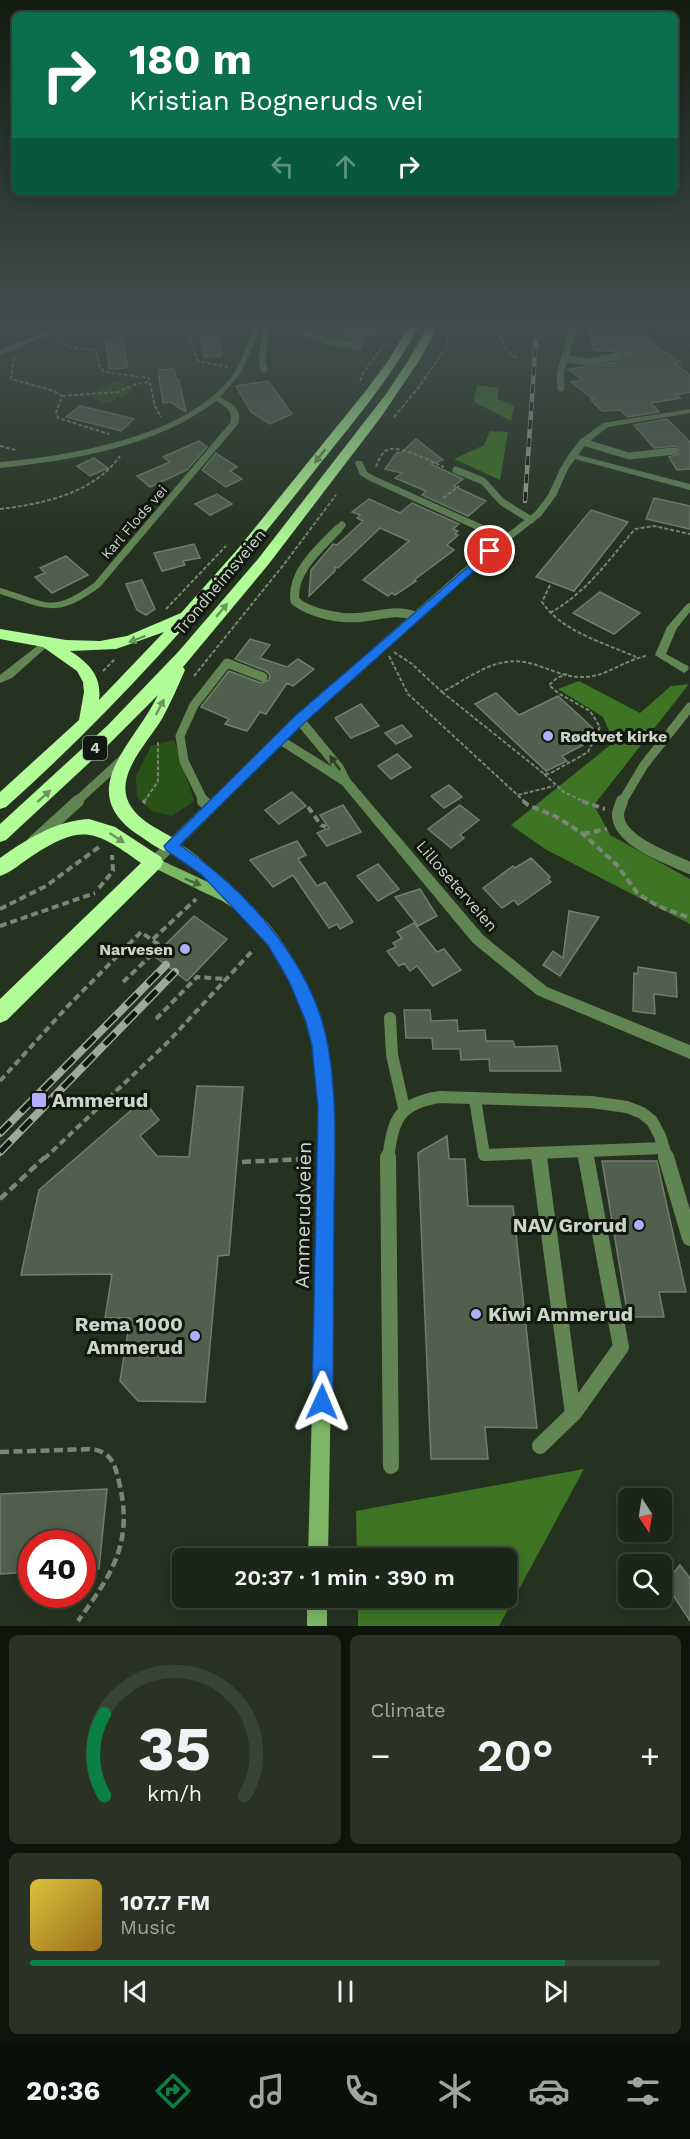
<!DOCTYPE html>
<html lang="en">
<head>
<meta charset="utf-8">
<style>
	:root { --surface:#1c2618; --page:#293225; --text:#f1f3f6; --muted:#a0a5a2; --line:#3a4337; --accent:#0b8043 }
	body { margin:0; font-family:"Work Sans",sans-serif; background:var(--page); color:var(--text); height:100vh; display:flex; flex-direction:column; font-size:22px; white-space:nowrap }
	* { box-sizing:border-box; margin:0 }
	p { font-size:20px; color:var(--muted) }
	.icon { flex:none; width:33px; height:33px; fill:none; stroke:currentColor; stroke-width:2; stroke-linecap:round; stroke-linejoin:round }
	.map { position:relative; height:1626px; overflow:hidden }
	.sheet { display:flex; flex-direction:column; gap:9px; padding:9px; background:#0f150d; flex:1 }
	.sheet>* { flex:none }
	.top-card { position:absolute; left:12px; top:12px; width:666px; height:183px; border-radius:9px; box-shadow:0 3px 15px #0003,0 0 0 2px var(--line); background:#0b6e4f; color:#fff; overflow:hidden }
	.needle { width:39px; rotate:168deg }
	.tools { position:absolute; left:618px; top:1488px; display:grid; gap:12px }
	.tools a { display:grid; place-items:center; width:54px; height:54px; border-radius:9px; background:var(--surface); box-shadow:0 3px 15px #0003,0 0 0 2px var(--line); font-size:30px }
	.speed { position:absolute; left:18px; top:1530px; display:flex; gap:12px; font-size:30px; font-weight:700; text-align:center }
	.speed>* { display:grid; place-content:center; width:78px; height:78px; border-radius:50%; background:var(--surface); box-shadow:0 3px 15px #0003,0 0 0 2px var(--line); line-height:1 }
	.speed .limit { border:9px solid #d22; background:#fff; color:#111 }
	.pin { position:absolute; display:grid; place-items:center; width:51px; height:51px; color:#fff; margin:-26px; border:3px solid #fff; border-radius:50%; box-shadow:0 2px 6px #0007 }
	.me { position:absolute; width:66px; margin:-33px; rotate:1deg; stroke-linejoin:round; filter:drop-shadow(0 0 4px #0008) }
	.turn { display:flex; align-items:center; gap:21px; height:126px; padding:0 18px; font-size:27px }
	.turn .icon { width:78px; height:78px; stroke-width:2.5 }
	.turn b { display:block; font-size:42px; line-height:51px }
	.lanes { display:flex; align-items:center; height:57px; padding:0 18px; background:#0003; justify-content:center; gap:30px; direction:ltr }
	.lanes .off { opacity:.35 }
	.big { font-size:45px; font-weight:600; line-height:1.1 }
	.sheet .card { flex:1; display:flex; flex-direction:column; justify-content:center; gap:9px; min-width:0; padding:0 21px; border-radius:9px; background:var(--page) }
	.sheet .dial { align-items:center; gap:0 }
	.dial svg { height:156px; overflow:visible; fill:none; stroke:var(--line); stroke-width:7; stroke-linecap:round; text-anchor:middle }
	.dial text { fill:var(--text); stroke:none }
	.song { display:flex; align-items:center; gap:18px }
	.cover { width:72px; height:72px; border-radius:9px; background:linear-gradient(135deg,hsl(50 70% 55%),hsl(40 70% 35%)) }
	.played { height:6px; border-radius:3px; background:linear-gradient(90deg,var(--accent) 85%,var(--line) 85%) }
	.keys { display:flex; justify-content:space-around; direction:ltr }
	.heat { display:flex; justify-content:space-between; align-items:center; font-size:33px; direction:ltr }
	.sheet .tiles { flex:1; display:grid; gap:9px; grid-template-columns:1fr 1fr }
	.card:last-child { grid-column:span 2 }
	.trip { position:absolute; left:172px; top:1548px; width:345px; height:60px; border-radius:9px; background:var(--surface); box-shadow:0 3px 15px #0003,0 0 0 2px var(--line); font-weight:600; line-height:60px; text-align:center }
	.dock { display:flex; height:96px; justify-content:space-around; align-items:center; background:#0b0f0a; color:var(--muted) }
	.dock .icon { width:42px; height:42px }
	.dock .on { color:var(--accent) }
	.dock b { font-size:27px; color:var(--text) }
	.map>svg:first-child { display:block }
	.green { fill:#295316 }
	.forest { fill:#3d7524 }
	.lines { fill:none; stroke-linecap:round; stroke-linejoin:round }
	.stream { stroke:#092600; stroke-width:4 }
	.building { fill:#515f4c; stroke:#707f6b; stroke-width:1.5 }
	.path-far2 { stroke:#7b8678; stroke-width:2; stroke-dasharray:4 2; stroke-linecap:butt }
	.path-far1 { stroke:#7b8678; stroke-width:4; stroke-dasharray:7 4; stroke-linecap:butt }
	.path { stroke:#7b8678; stroke-width:4.5; stroke-dasharray:9 4.5; stroke-linecap:butt }
	.lane-far3 { stroke:#618654; stroke-width:7 }
	.lane-far2 { stroke:#618654; stroke-width:9 }
	.lane-far1 { stroke:#618654; stroke-width:12 }
	.lane { stroke:#618654; stroke-width:16 }
	.street { fill:#618654; fill-rule:evenodd }
	.secondary { fill:#7cb766; fill-rule:evenodd }
	.highway { fill:#b2fc97; fill-rule:evenodd }
	.rail-far1-casing { stroke:#9fa89b; stroke-width:4.5 }
	.rail-casing { stroke:#9fa89b; stroke-width:8 }
	.rail-far1 { stroke:#121810; stroke-width:3; stroke-dasharray:9; stroke-linecap:butt }
	.rail { stroke:#121810; stroke-width:5; stroke-dasharray:15; stroke-linecap:butt }
	.oneway { fill:#6a955a }
	.oneway2 { fill:#2e3e28 }
	.oneway3 { fill:#47683b }
	.route { fill:#1a73e8; stroke:#114b97; stroke-width:1.5 }
	.poi-dot { fill:#b3adf9; stroke:#121810; stroke-width:2 }
	.labels { text-anchor:middle; dominant-baseline:central; stroke-width:6; stroke-linejoin:round; paint-order:stroke }
	.far-street-label { font-size:14px; fill:#cdd5ca; stroke:#121810 }
	.shield { fill:#121810; stroke:#959c92; stroke-width:1.5 }
	.shield-label { font-size:15px; font-weight:bold; fill:#cdd5ca }
	.street-label { font-size:16px; fill:#cdd5ca; stroke:#121810 }
	.poi-label { font-size:16px; font-weight:bold; fill:#cdd5ca; stroke:#121810; text-anchor:start }
	.near-poi-label { font-size:20px; font-weight:bold; fill:#cdd5ca; stroke:#121810; text-anchor:start }
	.near-street-label { font-size:20px; fill:#cdd5ca; stroke:#121810 }
</style>
</head>
<body>
<div class="map">
<svg width="690" height="1626" viewBox="0 0 690 1626">
	<rect width="100%" height="100%" fill="#253220"/>
	<path class="green" d="M118 381 136 390 105 404 87 395Z
		M174 740 194 801 172 816 152 811 137 797 136 776 151 746Z"/>
	<path class="forest" d="M477 385 498 388V399L514 406 511 421 474 402Z
		M490 431 508 432 500 480 454 459 484 445Z
		M579 681 640 713 671 686 689 684 594 805 610 835 690 879V924L545 849 511 825 614 742 603 717 558 689Z
		M584 1469 499 1626H358V1598H507V1558H357L356 1511Z"/>
	<g class="lines">
		<path class="stream" d="M628 324 690 350"/>
	</g>
	<path class="building" d="M588 326 633 330 680 362 674 363 690 375V392L676 395 680 398 651 403 659 412 627 417 621 410 602 411 591 400 593 399 571 382 582 380 568 369 619 362 623 355 633 353 594 350Z
		M213 327 222 353 221 356 205 357 198 328Z
		M320 328 364 337 362 340H364L362 342 313 329Z
		M121 338 128 365 126 368 109 369 106 340Z
		M174 369 177 380H179L186 412 170 402 163 403 158 370Z
		M268 381 292 414 270 424 251 412 236 386Z
		M80 406 93 409 134 419 121 431 66 417Z
		M667 419 690 442V469L677 470 669 457 679 454 677 446 654 448 634 425Z
		M416 439 443 460 431 464 463 479 454 486 486 501 468 516 422 495 426 491 395 478 402 473 385 469 397 452 401 453Z
		M199 441 207 447 187 470 150 487 137 476 170 462 163 457Z
		M216 453 237 467 230 471 242 479 226 487 202 470Z
		M94 458 108 468 90 476 77 466Z
		M217 494 232 504 210 515 195 504Z
		M654 498 690 506V529L646 519Z
		M369 499 400 513 412 503 459 524 453 529 458 531 455 534 458 535 447 545 454 550 414 580 416 581 395 595 392 593 388 596 363 580 409 541 380 528 338 568 335 567V571L309 596 311 570 333 544 337 545 363 521 357 518 360 515 352 512Z
		M591 510 628 522 574 591 536 577Z
		M194 544 200 558 183 561 185 565 162 571 154 553Z
		M66 556 88 575 52 593 35 577 45 573 40 568Z
		M142 580 155 609 146 615 137 610 126 584Z
		M600 592 640 613 614 634 573 613Z
		M250 639 270 645 260 658 287 667 298 659 314 669 293 686 287 683 266 714 260 712 247 731 225 724 229 719 201 707 229 671 261 683 269 680 270 675 266 671 235 659Z
		M496 693 519 715 558 696 596 731 578 740 583 745 562 756 567 761 546 771 475 704Z
		M361 704 379 726 351 738 335 718Z
		M402 725 412 736 396 744 385 733Z
		M397 754 411 767 391 779 378 766Z
		M449 785 462 797 444 808 431 796Z
		M292 792 306 806 279 824 265 810Z
		M343 805 361 832 327 846 317 833 329 828 320 815Z
		M460 805 479 820 460 835 464 838 451 848 428 829Z
		M297 841 306 855 298 859 317 886 325 882 353 922 340 929 337 924 329 928 293 875 273 887 250 860Z
		M531 858 550 877 548 879 551 882 518 905 514 900 502 908 483 888 513 866 515 868Z
		M378 864 399 889 378 901 357 876Z
		M420 889 437 916 418 926 395 897Z
		M569 911 599 917 560 976 543 965 553 951 563 958Z
		M194 916 227 939 187 981 154 956Z
		M414 923 437 952 444 949 461 970 433 986 417 966 410 971 404 963 399 966 387 951 396 947 393 943 402 938 397 932Z
		M638 967 676 973 677 997 654 994 655 1014 633 1011 634 973 638 974Z
		M404 1010H430L431 1021 457 1020 458 1031 485 1030 486 1041H513L515 1047 557 1046 561 1071H490L489 1059 461 1060 460 1049H433L432 1038H406Z
		M197 1086 243 1087 229 1255 218 1256 205 1402 138 1401 120 1381 130 1318H105L112 1274 21 1275 39 1190 143 1100 159 1120 140 1136 157 1156 189 1157Z
		M447 1136 449 1159H465L468 1206H513L537 1428 485 1427 488 1459H431L418 1153Z
		M602 1161H657L686 1292H659L664 1317H628Z
		M107 1489 99 1569H82V1544H32V1572L0 1574V1494Z
		M680 1565 690 1578V1621L665 1583Z"/>
	<g class="lines">
		<path class="path-far2" d="M19 324 29 329
			M150 324 188 333 198 361 228 367
			M501 324C498 339 505 352 518 359
			M518 324V330
			M548 332 549 324
			M58 340 68 347 96 350 99 365 104 372 149 378 155 406 161 417
			M14 358 11 379 54 391 62 396 56 413 58 418 109 434
			M360 381 363 373 388 340
			M62 396 118 392 136 384 150 382
			M394 417 419 387 447 346 450 324
			M0 446 16 450
			M376 467C378 462 381 453 387 450 398 444 433 462 444 467
			M443 498 459 486
			M0 509C43 504 94 493 120 456
			M550 585 542 602C562 632 605 643 636 657
			M166 609 226 546
			M550 613C587 592 608 561 635 529L654 526 690 534
			M394 652 412 664 442 692C473 676 499 652 536 665 552 670 568 678 585 677 607 676 625 660 646 656
			M389 656 408 694 525 802
			M103 671 115 659
			M194 676 285 563 336 495
			M442 692 543 773 549 774 588 752 600 727 590 711 558 693 549 685 557 678 567 674
			M544 774 564 792 585 802
			M518 795 554 786
			M144 802 158 781V742"/>
		<path class="path-far1" d="M523 801 528 805 557 817 583 834 617 865 638 894 658 906 690 918
			M582 801 605 809
			M143 803 145 801
			M308 807 321 825 326 827
			M583 834 607 829
			M99 888 113 871 112 855
			M0 909 46 886 99 847
			M0 926 95 893
			M123 982 161 946 152 940
			M156 1019 197 977 225 979
			M0 1081 67 1007 141 932 152 940 196 899
			M44 1159 167 1043 254 949"/>
		<path class="path" d="M242 1162 306 1159
			M0 1199 45 1157
			M0 1452 93 1449C112 1453 115 1465 119 1482 134 1542 112 1574 78 1621"/>
		<path class="lane-far3" d="M286 324 324 340 359 347
			M323 324 371 333 384 324
			M258 325 266 328 262 360 264 369
			M566 359 588 362 618 356
			M561 388 560 374 575 324
			M583 442 629 456 674 451
			M456 470 483 481 502 502 531 520
			M336 531 342 525"/>
		<path class="lane-far2" d="M338 529C319 549 291 572 295 601 311 614 343 620 363 617 382 615 397 609 415 616
			M76 802 123 759
			M204 802 184 761 180 736 194 705 227 663 263 677
			M622 802 644 765 690 707"/>
		<path class="lane-far1" d="M203 801 210 807
			M622 801C621 805 618 810 618 814 617 841 670 859 690 868
			M33 842 78 801
			M390 1018 392 1055 404 1108
			M475 1099 484 1155 664 1148
			M585 1152 586 1159
			M538 1153 539 1159
			M388 1159C393 1120 398 1103 440 1097L591 1102 627 1107 642 1113 652 1121 660 1136 667 1159"/>
		<path class="lane" d="M388 1157 391 1466
			M539 1157 573 1414
			M666 1157 690 1238
			M540 1446 574 1413 621 1347 586 1157"/>
		<path class="street" d="M67 324H75L0 355V350Z
			M257 324H263L240 374 220 397C231 403 243 409 238 424L100 587C56 619 48 609 0 594V588C47 601 49 615 94 583L230 423C234 411 225 406 216 401 156 447 73 460 0 468V462C69 456 186 437 231 377 243 362 246 341 257 324Z
			M690 409V413L608 427 586 444 578 455 690 484V490L575 459 568 469 556 496 541 516 478 565 306 720 343 765 350 779 483 935 547 987 690 1045V1059L537 995 473 943 342 785 280 745 158 866 154 867 150 866 148 862 150 858 295 717 472 561 499 540 368 480 360 475 355 463 356 461H362L367 472 374 476 505 535 535 512 548 495 560 469 569 454 580 440 603 423ZM299 727 332 767 287 739Z
			M690 603V612L677 628 666 654 688 666 689 669 684 673 655 655 667 627 687 604Z
			M45 640 49 641V645L12 678 0 683V675Z"/>
		<path class="secondary" d="M171 841C199 850 217 877 237 896 247 906 259 913 268 923 296 957 319 1002 327 1046 333 1078 334 1113 335 1146L328 1558H308L319 1146C319 1113 318 1078 313 1046 304 995 271 933 227 904 220 899 211 896 203 892 185 883 167 874 150 866L148 862 150 858 154 857 210 883 203 875 167 850 165 846 167 842Z
			M307 1598H327V1626H307Z"/>
		<path class="highway" d="M410 324H420C390 381 348 428 308 479 216 596 118 707 6 807L0 809V792L79 720 84 692 83 682 77 671 43 647 0 639V629L66 640 100 641 127 636 181 613 237 550 364 393 388 361ZM164 632 99 700C102 676 89 663 70 651L116 649Z
			M429 324H439L419 361 381 417 268 565 183 667 185 670C178 686 171 702 163 717 149 742 110 778 132 808 142 823 163 831 178 841L180 846 178 851C165 856 151 843 140 836 71 791 135 744 158 695L104 749 6 840 0 842V824L108 725 179 651 258 559 386 394 408 361Z
			M89 819 115 827 161 857 163 862 161 867 7 1020 0 1023V999L141 863C95 830 82 823 32 856 21 863 12 872 0 876V858C27 839 55 821 89 819Z"/>
		<defs>
			<path id="rail-far1" d="M525 501 537 324"/>
			<path id="rail" d="M0 1133 166 965
				M0 1152 175 972"/>
		</defs>
		<use href="#rail-far1" class="rail-far1-casing"/>
		<use href="#rail" class="rail-casing"/>
		<use href="#rail-far1" class="rail-far1"/>
		<use href="#rail" class="rail"/>
	</g>
	<defs><path id="oneway-solid" d="M-6-.8H1V-3.2L6.5 0L1 3.2V.8H-6Z" transform="scale(1.5)"/></defs>
	<g class="oneway">
		<use href="#oneway-solid" transform="translate(320 456) rotate(128)"/>
		<use href="#oneway-solid" transform="translate(222 610) rotate(-50)"/>
		<use href="#oneway-solid" transform="translate(137 639) rotate(159)"/>
		<use href="#oneway-solid" transform="translate(160 707) rotate(-63)"/>
		<use href="#oneway-solid" transform="translate(44 796) rotate(-42)"/>
		<use href="#oneway-solid" transform="translate(117 838) rotate(33)"/>
	</g>
	<use class="oneway2" href="#oneway-solid" transform="translate(335 763) rotate(-126)"/>
	<use class="oneway3" href="#oneway-solid" transform="translate(193 882) rotate(23)"/>
	<linearGradient id="sky" x2="0" y2="1"><stop stop-color="#141c12"/><stop offset="0.59" stop-color="#404f4e"/><stop offset="1" stop-color="#404f4e" stop-opacity="0"/></linearGradient>
	<rect width="690" height="551" fill="url(#sky)"/>
	<path class="route" d="M490 548 494 549V553L304 723 180 845C247 890 314 965 328 1046 337 1097 335 1149 334 1201 334 1268 333 1335 333 1402L330 1409 322 1412 315 1409 312 1402 318 1108 312 1046 306 1022 289 981 268 945 202 875 166 850 164 846 295 716Z"/>
	<g class="poi-dot">
		<circle cx="548" cy="736" r="6"/>
		<circle cx="185" cy="949" r="6"/>
		<rect x="31" y="1092" width="16" height="16" rx="3"/>
		<circle cx="639" cy="1225" r="6"/>
		<circle cx="476" cy="1314" r="6"/>
		<circle cx="195" cy="1336" r="6"/>
	</g>
	<g class="labels">
		<g class="far-street-label">
			<text transform="translate(134 522) rotate(-49)">Karl Flods vei</text>
		</g>
		<rect class="shield" x="83" y="736" width="24" height="24" rx="4.5"/>
		<g class="shield-label">
			<text x="95" y="748">4</text>
		</g>
		<g class="street-label">
			<text transform="translate(220 582) rotate(-50)">Trondheimsveien</text>
			<text transform="translate(457 886) rotate(49)">Lilloseterveien</text>
		</g>
		<g class="poi-label">
			<text x="560" y="736">Rødtvet kirke</text>
			<text x="173" y="949" text-anchor="end">Narvesen</text>
		</g>
		<g class="near-poi-label">
			<text x="52" y="1100">Ammerud</text>
			<text x="627" y="1225" text-anchor="end">NAV Grorud</text>
			<text x="488" y="1314">Kiwi Ammerud</text>
			<text x="183" y="1324" text-anchor="end">Rema 1000<tspan x="183" dy="23">Ammerud</tspan></text>
		</g>
		<g class="near-street-label">
			<text transform="translate(303 1215) rotate(-89)">Ammerudveien</text>
		</g>
	</g>
</svg>
<div class="tools">
<a><svg class="needle" viewBox="-14 -14 28 28"><path d="M0-13l5 13h-10z" fill="#e53935"/><path d="M0 13l5-13h-10z" fill="#a0a5a2"/></svg></a>
<a><svg class="icon" aria-label="search" viewBox="0 0 24 24"><circle cx="10" cy="10" r="6"/><path d="M15 15l6 6"/></svg></a>
</div>
<div class="speed"><div class="limit">40</div></div>
<div class="pin" style="left:490px;top:551px;background:#d93025"><svg class="icon" aria-label="arrive" viewBox="0 0 24 24"><path d="M6 21V4h12l-3 4 3 4H6"/></svg></div>
<svg class="me" style="left:322px;top:1402px" viewBox="-20 -20 40 40"><path d="M0-17L14 15 0 8-14 15z" fill="#1a73e8" stroke="#fff" stroke-width="4"/></svg>
<div class="trip">20:37 · 1 min · 390 m</div>
<div class="top-card">
<div class="turn"><svg class="icon" aria-label="right" viewBox="0 0 24 24"><path d="M7 20v-9h11M14 6l5 5-5 5"/></svg><div><b>180 m</b>Kristian Bogneruds vei</div></div>
<div class="lanes"><svg class="icon off" aria-label="left" viewBox="0 0 24 24"><path d="M17 20v-9H6M10 6l-5 5 5 5"/></svg><svg class="icon off" aria-label="ahead" viewBox="0 0 24 24"><path d="M12 20V5M6 11l6-6 6 6"/></svg><svg class="icon" aria-label="right" viewBox="0 0 24 24"><path d="M7 20v-9h11M14 6l5 5-5 5"/></svg></div>
</div>
</div>
<section class="sheet">
<div class="tiles">
<div class="card dial"><svg viewBox="0 0 100 80">
<path d="M14 69A42 42 0 1 1 86 69"/>
<path d="M14 69A42 42 0 0 1 14 27" stroke="#0b8043"/>
<text x="50" y="56" font-size="32" font-weight="700">35</text>
<text x="50" y="72" font-size="11">km/h</text>
</svg></div>
<div class="card"><p>Climate</p>
<div class="heat"><a>−</a><b class="big">20°</b><a>+</a></div>
</div>
<div class="card">
<div class="song"><i class="cover"></i><div><b>107.7 FM</b><p>Music</p></div></div>
<div class="played"></div>
<div class="keys"><svg class="icon" aria-label="previous" viewBox="0 0 24 24"><path d="M18 5L8 12l10 7zM5 5v14"/></svg><svg class="icon" aria-label="pause" viewBox="0 0 24 24"><path d="M8 5v14M16 5v14"/></svg><svg class="icon" aria-label="next" viewBox="0 0 24 24"><path d="M6 5l10 7-10 7zM19 5v14"/></svg></div>
</div>
</div>
</section>
<nav class="dock">
<b>20:36</b>
<svg class="icon on" aria-label="directions" viewBox="0 0 24 24"><path d="M12 3l9 9-9 9-9-9zM9 14v-3h6M13 9l2 2-2 2"/></svg>
<svg class="icon" aria-label="music" viewBox="0 0 24 24"><path d="M9 18V5l10-2v13"/><circle cx="6" cy="18" r="3"/><circle cx="16" cy="16" r="3"/></svg>
<svg class="icon" aria-label="phone" viewBox="0 0 24 24"><path d="M5 4h4l2 5-3 2q2 4 5 5l2-3 5 2v4C11 20 4 13 5 4z"/></svg>
<svg class="icon" aria-label="climate" viewBox="0 0 24 24"><path d="M12 3v18M4 7l16 10M4 17L20 7"/></svg>
<svg class="icon" aria-label="car" viewBox="0 0 24 24"><path d="M5 17H2v-5l4-1 3-4h7l3 4 3 1v5h-3M9 17h6M6 11h13"/><circle cx="7" cy="17" r="2"/><circle cx="17" cy="17" r="2"/></svg>
<svg class="icon" aria-label="filters" viewBox="0 0 24 24"><path d="M4 7h16M4 17h16"/><circle cx="9" cy="7" r="2"/><circle cx="15" cy="17" r="2"/></svg>
</nav>
</body>
</html>
